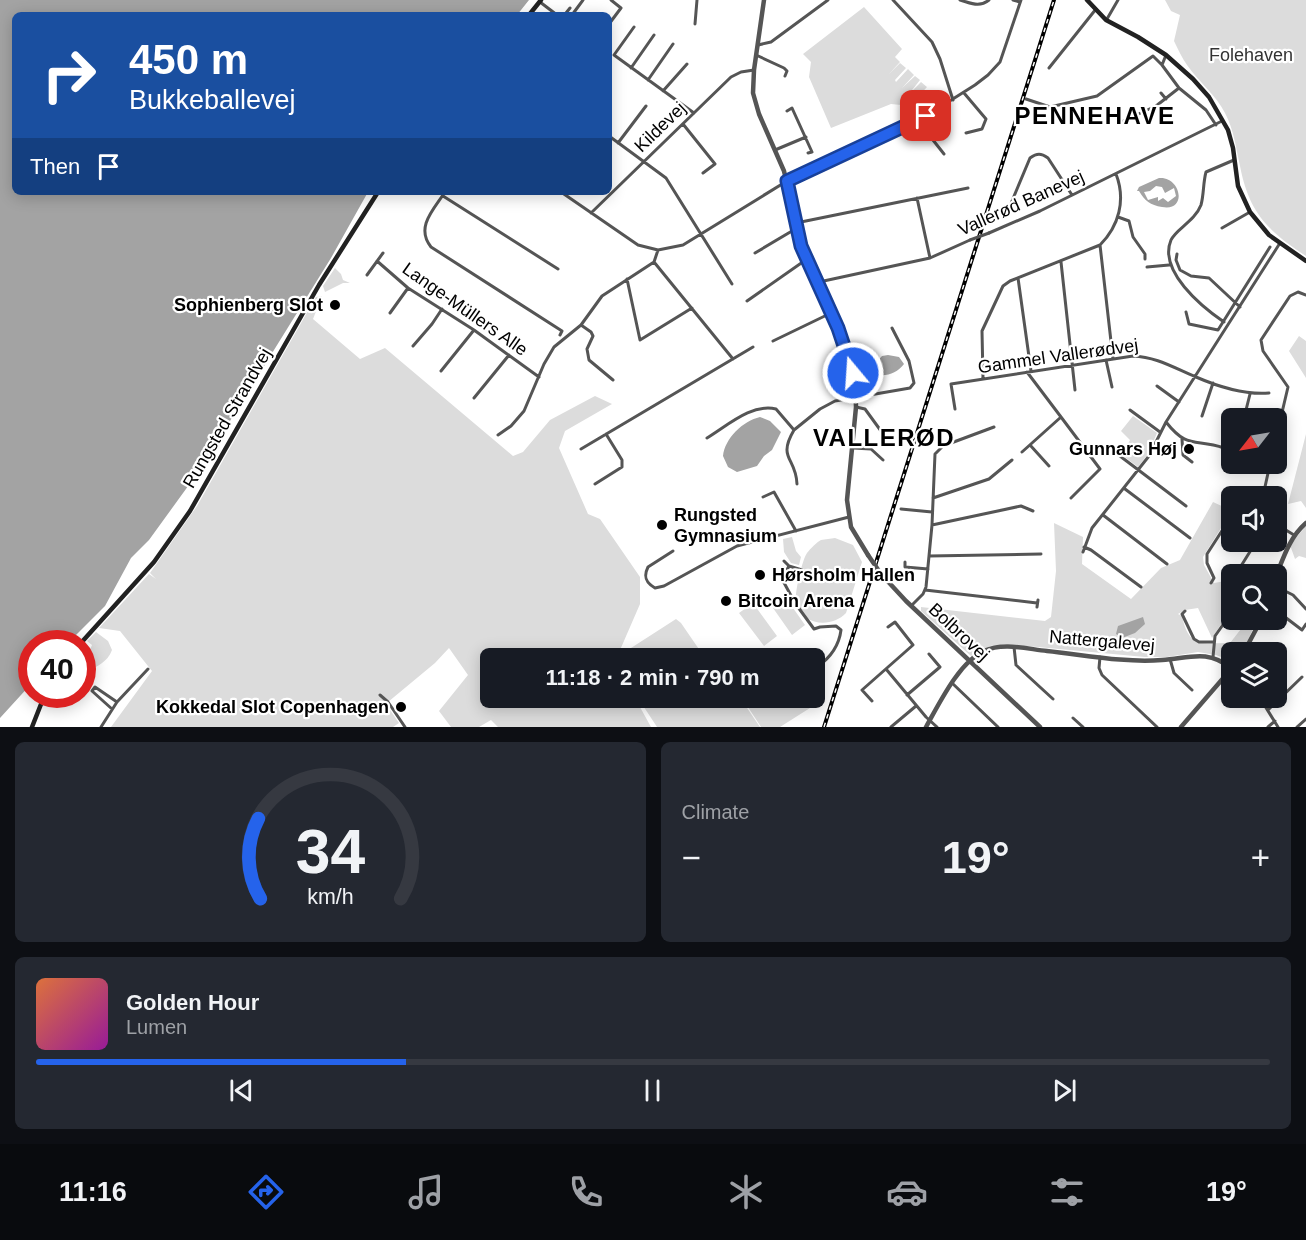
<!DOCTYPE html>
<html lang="en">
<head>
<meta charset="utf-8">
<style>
	:root { --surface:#171b24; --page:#242831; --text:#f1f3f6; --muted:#9ea1a6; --line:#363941; --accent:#2563eb }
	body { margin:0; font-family:Helvetica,sans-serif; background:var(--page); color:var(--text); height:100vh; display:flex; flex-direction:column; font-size:22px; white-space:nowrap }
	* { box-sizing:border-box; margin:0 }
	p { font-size:20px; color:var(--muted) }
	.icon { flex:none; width:33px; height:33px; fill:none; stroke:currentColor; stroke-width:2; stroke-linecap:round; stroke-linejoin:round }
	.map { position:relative; height:727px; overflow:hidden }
	.sheet { display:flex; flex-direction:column; gap:15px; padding:15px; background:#0d0f14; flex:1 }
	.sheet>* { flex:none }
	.top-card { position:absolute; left:12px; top:12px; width:600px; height:183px; border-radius:9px; box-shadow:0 3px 15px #0003; background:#1a4fa0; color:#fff; overflow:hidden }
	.needle { width:39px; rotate:239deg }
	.controls { position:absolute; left:1221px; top:408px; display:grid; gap:12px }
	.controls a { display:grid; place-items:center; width:66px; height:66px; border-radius:9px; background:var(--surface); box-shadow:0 3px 15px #0003; font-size:30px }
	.speed { position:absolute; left:18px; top:630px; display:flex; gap:12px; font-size:30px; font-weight:700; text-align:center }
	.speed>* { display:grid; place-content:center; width:78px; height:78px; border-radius:50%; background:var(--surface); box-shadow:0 3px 15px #0003; line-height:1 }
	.speed .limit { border:9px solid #d22; background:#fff; color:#111 }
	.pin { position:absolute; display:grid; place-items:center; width:51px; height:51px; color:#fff; margin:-26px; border-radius:12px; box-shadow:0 3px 9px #0006 }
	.me { position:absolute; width:66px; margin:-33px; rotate:342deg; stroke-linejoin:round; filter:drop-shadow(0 0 4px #0008) }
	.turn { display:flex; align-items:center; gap:21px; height:126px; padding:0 18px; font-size:27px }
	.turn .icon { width:78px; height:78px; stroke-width:2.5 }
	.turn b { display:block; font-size:42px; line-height:51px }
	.then { display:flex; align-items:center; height:57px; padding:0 18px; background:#0003; gap:12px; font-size:22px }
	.big { font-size:45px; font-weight:800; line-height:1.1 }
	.sheet .widget { flex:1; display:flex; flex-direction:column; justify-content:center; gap:9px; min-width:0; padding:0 21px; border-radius:9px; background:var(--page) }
	.sheet .dial { align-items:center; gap:0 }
	.dial svg { height:156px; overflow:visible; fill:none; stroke:var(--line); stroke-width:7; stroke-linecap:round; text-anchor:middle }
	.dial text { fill:var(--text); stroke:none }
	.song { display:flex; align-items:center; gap:18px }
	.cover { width:72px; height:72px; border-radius:9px; background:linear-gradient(135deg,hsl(20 70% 55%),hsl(300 70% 35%)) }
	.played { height:6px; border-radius:3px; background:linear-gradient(90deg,var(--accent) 30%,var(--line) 30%) }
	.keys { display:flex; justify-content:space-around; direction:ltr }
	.heat { display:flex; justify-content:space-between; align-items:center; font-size:33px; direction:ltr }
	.sheet .tiles { flex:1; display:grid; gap:15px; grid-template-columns:1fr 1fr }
	.widget:last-child { grid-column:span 2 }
	.trip { position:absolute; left:480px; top:648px; width:345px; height:60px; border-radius:9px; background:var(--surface); box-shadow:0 3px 15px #0003; font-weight:800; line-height:60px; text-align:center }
	.tab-bar { display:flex; height:96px; justify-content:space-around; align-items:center; background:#090b0e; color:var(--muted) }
	.tab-bar .icon { width:42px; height:42px }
	.tab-bar .current { color:var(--accent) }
	.tab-bar b { font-size:27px; color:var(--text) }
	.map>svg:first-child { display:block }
	.green { fill:#dcdcdc }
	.water { fill:#a3a3a3; fill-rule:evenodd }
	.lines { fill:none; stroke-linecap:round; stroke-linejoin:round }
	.minor { stroke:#555; stroke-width:3 }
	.tertiary { stroke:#555; stroke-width:4.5 }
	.secondary { stroke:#222; stroke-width:4.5 }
	.rail-casing { stroke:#000; stroke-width:4 }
	.rail { stroke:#fff; stroke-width:1.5; stroke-dasharray:4.5; stroke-linecap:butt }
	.minor-bridge { stroke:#555; stroke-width:3 }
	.tertiary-bridge { stroke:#555; stroke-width:4.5 }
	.route-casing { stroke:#184099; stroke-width:15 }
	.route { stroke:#2563eb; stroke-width:10 }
	.poi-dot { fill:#000; stroke:#fff; stroke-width:2 }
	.labels { text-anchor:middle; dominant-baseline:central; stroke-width:4.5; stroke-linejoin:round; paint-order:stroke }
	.park-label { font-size:18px; fill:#333; stroke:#fff }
	.street-label { font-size:18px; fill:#000; stroke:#fff }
	.poi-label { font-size:18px; font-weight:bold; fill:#000; stroke:#fff; text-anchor:end }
	.district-label { font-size:24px; font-weight:bold; letter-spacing:1.5px; fill:#000; stroke:#fff }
</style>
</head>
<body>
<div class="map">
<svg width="1306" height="727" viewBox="0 0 1306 727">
	<rect width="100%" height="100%" fill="#fff"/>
	<path class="green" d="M1165 0H1306V256C1268 231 1249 213 1240 166 1236 148 1234 130 1225 113 1216 95 1199 82 1187 65 1182 58 1178 49 1174 41L1180 15 1171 11Z
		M864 7 902 49 895 57 900 62 889 74 900 63 906 68 895 80 896 82 908 69 914 75 902 88 915 76 920 80 909 94 921 82 927 87 915 100 917 103 930 91 937 97 924 110 926 112 916 119 901 105 891 104 831 128 809 77 811 62 803 54Z
		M335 268 341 274 343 280 350 283H343L325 292 323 286Z
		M322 296 313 319 360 359 385 348 513 456 523 452 550 420 595 396 612 404 565 431 559 448 588 514 600 519 640 577V604L617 657 676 619 681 623 705 658H628L636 652 626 658H490V698H635L651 727H498L491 720 479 727H451L439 711 468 675 449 648 435 663 388 702 384 701 399 723 393 727H111L152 671 120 631 99 628 149 574 156 579 150 573 197 506 309 309 316 297Z
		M1299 336 1306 341V378L1289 351Z
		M1133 416 1157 433 1148 454 1138 467 1122 455 1130 440 1121 431Z
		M1306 434V508L1301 501 1288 504Z
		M1213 502 1226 508V520L1203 557 1204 565 1214 583 1231 580V609L1212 638 1198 608 1185 610 1178 614 1182 616C1189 649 1202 643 1230 643L1248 620H1257L1246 644 1239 652H1232L1231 661 1216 655 1198 652 1167 657H1145L1004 644 990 646 971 656 921 611V607L1045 621 1051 617 1056 571 1054 523 1083 537 1082 564 1131 599 1161 568 1180 560Z
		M1306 526V558L1299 556 1295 559 1290 545Z
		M792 537 796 551 801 557 799 565 791 563 784 552 783 539Z
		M835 538 853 545 862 562 846 613C832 628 803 626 796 604 794 595 802 560 807 553 810 549 817 542 821 540 825 539 831 539 835 538Z
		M786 598 805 625 792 635 773 608Z
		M753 603 777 636 764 646 739 613Z
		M96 632 108 641 112 650C107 663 98 665 87 672L82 668 92 645 87 641Z
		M638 698H646L648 700 647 698H732L736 704V700L741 699 760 727H657Z
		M742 698H802L810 708 780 727H761Z"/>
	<path class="water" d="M0 0H529L517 15H15V192H368L331 258 199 471 149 540 131 558 105 606 68 643 32 644 31 684 0 718Z
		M1159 178C1181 176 1188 212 1162 207 1150 205 1145 201 1139 191H1137L1139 187ZM1156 186 1162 187 1165 193 1174 188 1176 196 1168 202 1163 198 1158 201V197L1148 200 1144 192 1150 191Z
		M888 355 899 357 904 364C898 372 889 376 879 375L875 369 874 365 882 356Z
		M760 417 770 421 781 432 772 450 764 456 757 466 737 472 728 467 723 456C725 438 743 421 760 417Z
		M1143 617 1145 624 1135 633 1122 638 1116 634 1118 626Z"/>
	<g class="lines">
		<path class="minor" d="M893 0 932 42 940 59 953 100
			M960 0C971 3 979 8 989 0
			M1013 0 1020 2
			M540 2 557 15
			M567 15 566 13 570 8
			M572 15 583 0
			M1107 19 1118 0
			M609 24 621 8 611 0
			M695 24 697 0
			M634 27 614 55 694 113
			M758 45 771 42 828 0
			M756 55 784 68 787 71 785 76
			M1166 55 1162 65 1179 88 1206 110 1216 125
			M631 68 654 35
			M1049 68 1096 9
			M648 80 673 44
			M663 91 687 64
			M964 93 986 119 982 129 966 133
			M1161 93 1166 99
			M1026 99 1050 107 1097 96 1153 56 1161 64
			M787 111 792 108 812 152 808 153
			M918 121 944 154
			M1123 121 1156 106 1179 88
			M683 124 715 164 703 173
			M609 136 666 178 732 284
			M618 143 646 106
			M775 150 806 137
			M445 192C434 209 415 227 431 247L562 331 560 335
			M561 192 638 245 658 250 683 245 787 181 918 121 975 85 988 75 1000 62 1021 0
			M443 196 558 269
			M917 198 930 258
			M591 213 731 77 741 72 754 70
			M1007 213 1030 158C1037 153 1041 153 1048 158L1072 195
			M1118 217 1129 221 1133 237 1145 254V259
			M796 223 968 188
			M1222 228 1250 212
			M989 233 1040 211 1222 121
			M755 253 797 228
			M1177 254 1176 260 1180 270 1191 276 1209 278 1240 307
			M377 261 408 288 474 330 539 377
			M654 262 733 359
			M1061 262 1075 390
			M1147 267 1169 265
			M367 275 383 253
			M1018 278 1031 371
			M627 279 640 340 692 308
			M819 282 930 258 970 240
			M747 301 807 259
			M1186 312 1189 324 1218 330 1270 247
			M390 313 408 288
			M1224 322C1202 307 1158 271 1171 240 1176 229 1195 221 1201 205 1204 194 1203 183 1206 172L1234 160
			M581 325 591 332 593 336 587 349 589 360 613 380
			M773 341 831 313
			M413 346 432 324 442 309
			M1113 359 1100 245C1119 226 1126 200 1116 174
			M1106 360 1112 387
			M441 371 474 330
			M983 378 982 331 1003 286 1010 281 1100 245
			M1157 386 1179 402
			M474 398 509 355
			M856 407 865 409 881 431
			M955 409 951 384 1133 356C1157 357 1174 368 1196 377 1219 387 1244 395 1269 393
			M1130 410 1160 432
			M1202 416 1213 383
			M1061 417 1100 469 1071 498
			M1244 418 1250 394
			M1166 422C1188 450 1195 438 1224 448L1232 444
			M794 430C777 459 796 457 797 484
			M498 435 511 426 524 411 544 364 554 347 581 325 602 296 654 262 658 250
			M707 438C727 426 752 403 776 409L794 430 820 409 835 401 910 388 914 383 909 361 892 328
			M1276 438 1288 387 1263 351 1261 340 1290 296 1298 292 1306 295
			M1182 439 1183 455 1192 462
			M1030 445 1049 466
			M853 448 871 449 883 460
			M581 449 753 347
			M1112 450 1186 506
			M1022 452 1061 417 1027 372
			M595 484 622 467V460L606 434
			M1125 489 1190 538
			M1263 496 1270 464
			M763 497 774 492 796 531
			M933 498 989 479 1012 460
			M901 509 932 512
			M1276 510 1280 507
			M1103 515 1167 564
			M1276 524 1294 535
			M932 525 1021 506 1033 511
			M1084 547 1091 550 1141 587
			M673 551 648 567C643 577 646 583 655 588L664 586 737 546 849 517
			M1083 552 1092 528 1149 456 1166 422 1280 243
			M929 556 1041 554
			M784 561 789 566 782 579 795 603 814 629 820 627 836 626 841 630C839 646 830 658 817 667L814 666
			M905 562V567L928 569
			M789 566 802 570
			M788 570 801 574
			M1236 574 1256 542
			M1211 583 1214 578 1207 563V554L1227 523 1232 519
			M1279 588 1293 595 1306 609
			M925 590 1037 603
			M911 606 923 594 926 587 932 525 935 454 943 446 994 427
			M1037 607 1038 600
			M1185 611 1182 614 1194 639 1199 642H1214
			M1281 614 1302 630 1306 624
			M1014 647 1016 665 1053 699
			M1276 654H1277
			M1100 657 1099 668 1102 675 1157 727
			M1213 657 1215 636 1232 612
			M1170 659 1174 673 1192 690
			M886 669 926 717 937 727
			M952 683 998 727
			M380 695 388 702 405 727
			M907 695 940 667 929 654
			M1260 698 1278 727
			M872 701 862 690 913 645 895 622 888 627
			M112 709 92 691 95 687 117 702
			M1269 709 1302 677
			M1073 718 1083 727
			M101 727 117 702 148 669
			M891 727 916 706
			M1268 727 1275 721
			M1297 727 1306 719"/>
		<path class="tertiary" d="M764 0 754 70 753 93 759 114 784 171 801 246 838 328 855 381 856 407 847 500 851 527 868 555
			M881 574 906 601 1040 727
			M1276 576C1284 556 1290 537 1306 523
			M1244 652 1261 620
			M926 727C939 704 959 662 984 651 1003 642 1027 649 1047 651 1085 655 1124 663 1162 660 1190 658 1207 649 1231 668
			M1181 727 1232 668"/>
		<path class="secondary" d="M1087 0 1106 20 1138 37 1166 55 1193 79 1209 97 1228 130 1233 148 1238 186 1250 212 1269 235 1306 261
			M529 15 541 0
			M80 644 154 562 190 511 319 285 378 192
			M32 727 45 694"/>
		<defs>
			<path id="rail" d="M824 727 1054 0"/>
		</defs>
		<use href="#rail" class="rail-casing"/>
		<use href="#rail" class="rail"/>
		<path class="minor-bridge" d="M970 240 989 233"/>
		<path class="tertiary-bridge" d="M868 555 881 574"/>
	</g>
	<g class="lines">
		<defs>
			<path id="route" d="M853 373 838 328 801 246 787 181 926 116"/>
		</defs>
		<use href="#route" class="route-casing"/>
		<use href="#route" class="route"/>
	</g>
	<g class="poi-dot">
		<circle cx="335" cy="305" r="6"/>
		<circle cx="1189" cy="449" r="6"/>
		<circle cx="662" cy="525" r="6"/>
		<circle cx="760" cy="575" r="6"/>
		<circle cx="726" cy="601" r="6"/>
		<circle cx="401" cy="707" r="6"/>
	</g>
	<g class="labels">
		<g class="park-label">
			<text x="1251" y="55">Folehaven</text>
		</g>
		<g class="street-label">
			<text transform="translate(660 127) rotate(-44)">Kildevej</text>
			<text transform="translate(1021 203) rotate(-24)">Vallerød Banevej</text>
			<text transform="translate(465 309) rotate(35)">Lange-Müllers Alle</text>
			<text transform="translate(1058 356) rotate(-8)">Gammel Vallerødvej</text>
			<text transform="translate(227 418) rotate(-60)">Rungsted Strandvej</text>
			<text transform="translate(959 632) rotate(43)">Bolbrovej</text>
			<text transform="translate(1102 641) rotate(5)">Nattergalevej</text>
		</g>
		<g class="poi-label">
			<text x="323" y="305">Sophienberg Slot</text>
			<text x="1177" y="449">Gunnars Høj</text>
			<text x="674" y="515" text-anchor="start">Rungsted<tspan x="674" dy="21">Gymnasium</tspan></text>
			<text x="772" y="575" text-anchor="start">Hørsholm Hallen</text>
			<text x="738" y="601" text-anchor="start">Bitcoin Arena</text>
			<text x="389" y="707">Kokkedal Slot Copenhagen</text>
		</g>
		<g class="district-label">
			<text x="1095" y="115">PENNEHAVE</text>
			<text x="884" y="437">VALLERØD</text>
		</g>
	</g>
</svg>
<div class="controls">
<a><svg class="needle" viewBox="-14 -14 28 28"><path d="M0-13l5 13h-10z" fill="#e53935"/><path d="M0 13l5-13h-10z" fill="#9ea1a6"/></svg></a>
<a><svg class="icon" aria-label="sound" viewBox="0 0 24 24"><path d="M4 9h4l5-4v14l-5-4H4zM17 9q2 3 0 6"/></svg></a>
<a><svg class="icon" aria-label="search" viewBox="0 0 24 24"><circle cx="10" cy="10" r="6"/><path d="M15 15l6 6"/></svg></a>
<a><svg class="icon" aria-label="layers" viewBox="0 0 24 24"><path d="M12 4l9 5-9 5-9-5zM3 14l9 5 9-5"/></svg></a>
</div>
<div class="speed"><div class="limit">40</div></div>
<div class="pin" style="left:926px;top:116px;background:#d93025"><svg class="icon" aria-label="arrive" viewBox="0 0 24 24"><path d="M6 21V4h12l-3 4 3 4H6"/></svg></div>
<svg class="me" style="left:853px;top:373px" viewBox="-20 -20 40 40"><circle r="17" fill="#2563eb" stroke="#fff" stroke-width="3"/><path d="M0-11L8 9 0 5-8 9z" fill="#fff"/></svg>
<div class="trip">11:18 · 2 min · 790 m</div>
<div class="top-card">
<div class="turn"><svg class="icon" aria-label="right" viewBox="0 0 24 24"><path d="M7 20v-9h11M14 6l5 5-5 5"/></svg><div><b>450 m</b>Bukkeballevej</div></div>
<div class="then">Then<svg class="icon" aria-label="arrive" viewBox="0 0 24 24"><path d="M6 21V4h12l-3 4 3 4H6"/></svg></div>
</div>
</div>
<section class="sheet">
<div class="tiles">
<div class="widget dial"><svg viewBox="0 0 100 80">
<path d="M14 69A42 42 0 1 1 86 69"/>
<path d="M14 69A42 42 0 0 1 13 28" stroke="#2563eb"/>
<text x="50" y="56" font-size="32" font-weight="700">34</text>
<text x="50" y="72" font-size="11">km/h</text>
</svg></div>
<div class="widget"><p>Climate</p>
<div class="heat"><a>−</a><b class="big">19°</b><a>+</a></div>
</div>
<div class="widget">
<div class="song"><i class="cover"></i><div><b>Golden Hour</b><p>Lumen</p></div></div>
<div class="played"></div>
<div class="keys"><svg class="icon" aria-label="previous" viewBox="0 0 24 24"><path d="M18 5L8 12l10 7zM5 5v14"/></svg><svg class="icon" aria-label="pause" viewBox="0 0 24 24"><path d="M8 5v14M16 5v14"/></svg><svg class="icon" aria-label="next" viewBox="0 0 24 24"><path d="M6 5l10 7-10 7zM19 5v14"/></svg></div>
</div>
</div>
</section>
<nav class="tab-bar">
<b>11:16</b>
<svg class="icon current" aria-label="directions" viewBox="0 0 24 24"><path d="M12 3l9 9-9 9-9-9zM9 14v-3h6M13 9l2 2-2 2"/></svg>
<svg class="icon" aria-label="music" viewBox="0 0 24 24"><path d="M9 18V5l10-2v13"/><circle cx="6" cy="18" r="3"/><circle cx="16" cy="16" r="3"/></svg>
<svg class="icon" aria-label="phone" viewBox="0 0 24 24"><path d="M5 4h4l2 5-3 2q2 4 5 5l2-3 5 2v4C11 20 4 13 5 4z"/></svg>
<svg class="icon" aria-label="climate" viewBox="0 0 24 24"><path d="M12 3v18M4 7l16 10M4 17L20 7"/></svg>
<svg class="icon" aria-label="car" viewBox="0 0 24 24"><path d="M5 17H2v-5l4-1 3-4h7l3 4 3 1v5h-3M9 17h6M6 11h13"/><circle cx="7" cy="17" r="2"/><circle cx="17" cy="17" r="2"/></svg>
<svg class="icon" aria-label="filters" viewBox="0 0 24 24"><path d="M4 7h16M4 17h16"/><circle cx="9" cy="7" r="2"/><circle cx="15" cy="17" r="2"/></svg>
<b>19°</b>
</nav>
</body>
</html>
